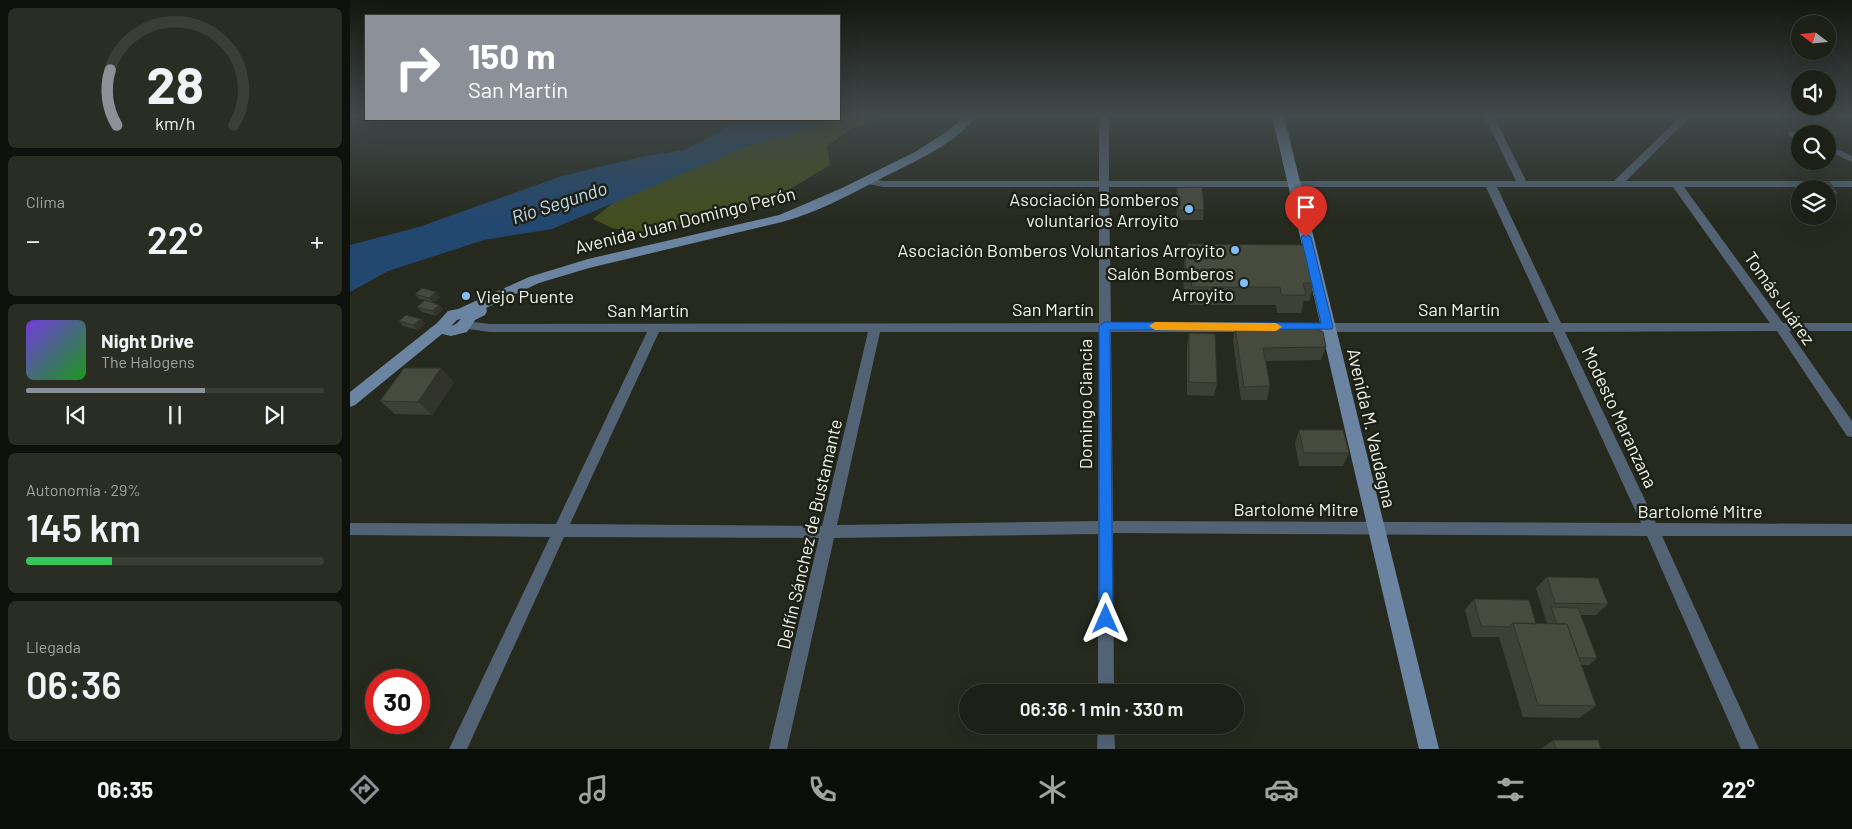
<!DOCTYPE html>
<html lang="es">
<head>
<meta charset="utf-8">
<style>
	:root { --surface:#1c2016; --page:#292d23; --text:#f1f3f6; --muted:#a0a3a1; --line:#3a3e35; --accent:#8c9099 }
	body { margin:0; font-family:Barlow,sans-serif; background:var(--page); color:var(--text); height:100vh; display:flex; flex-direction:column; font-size:19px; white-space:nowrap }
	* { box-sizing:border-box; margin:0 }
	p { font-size:16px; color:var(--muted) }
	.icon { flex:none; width:28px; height:28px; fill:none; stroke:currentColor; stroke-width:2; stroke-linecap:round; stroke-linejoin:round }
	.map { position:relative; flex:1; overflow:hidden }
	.drawer { display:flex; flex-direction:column; gap:8px; padding:8px; background:#0f120c; width:350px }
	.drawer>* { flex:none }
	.banner { position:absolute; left:15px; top:15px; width:475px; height:105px; border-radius:0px; box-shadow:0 5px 20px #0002,0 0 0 1px var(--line); background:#8c9099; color:#fff; overflow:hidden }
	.needle { width:32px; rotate:286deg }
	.tools { position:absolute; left:1441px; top:15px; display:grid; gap:10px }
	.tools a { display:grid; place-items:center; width:45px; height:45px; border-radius:50%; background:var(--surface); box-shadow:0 5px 20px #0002,0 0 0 1px var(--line); font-size:25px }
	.speed { position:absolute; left:15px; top:669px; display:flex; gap:10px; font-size:25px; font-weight:700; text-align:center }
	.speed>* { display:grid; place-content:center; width:65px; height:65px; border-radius:50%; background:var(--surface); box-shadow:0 5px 20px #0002,0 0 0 1px var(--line); line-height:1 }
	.speed .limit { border:8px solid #d22; background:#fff; color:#111 }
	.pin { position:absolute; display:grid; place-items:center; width:42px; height:42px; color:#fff; margin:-51px -21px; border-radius:50% 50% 50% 0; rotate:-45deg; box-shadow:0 0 5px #0007 }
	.pin .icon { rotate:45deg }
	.me { position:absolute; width:55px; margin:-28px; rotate:0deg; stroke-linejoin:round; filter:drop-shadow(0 0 4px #0008) }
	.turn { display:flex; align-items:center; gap:18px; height:105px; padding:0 20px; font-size:22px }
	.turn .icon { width:65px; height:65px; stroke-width:2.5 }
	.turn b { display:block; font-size:35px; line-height:42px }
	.big { font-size:38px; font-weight:600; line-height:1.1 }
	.drawer .tile { flex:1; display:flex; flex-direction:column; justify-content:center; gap:8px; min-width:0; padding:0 18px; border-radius:8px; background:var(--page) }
	.drawer .dial { align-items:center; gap:0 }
	.dial svg { height:130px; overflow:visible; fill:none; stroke:var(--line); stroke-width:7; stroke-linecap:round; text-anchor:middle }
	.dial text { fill:var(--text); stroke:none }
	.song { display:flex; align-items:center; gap:15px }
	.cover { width:60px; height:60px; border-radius:8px; background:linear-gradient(135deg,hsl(260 70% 55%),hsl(120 70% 35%)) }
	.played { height:5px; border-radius:2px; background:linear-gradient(90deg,var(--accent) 60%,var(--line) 60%) }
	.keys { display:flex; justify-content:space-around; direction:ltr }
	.heat { display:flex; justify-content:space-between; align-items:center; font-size:28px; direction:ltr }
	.charge { height:8px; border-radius:4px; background:linear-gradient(90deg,#34c759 29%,var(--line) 0) }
	.trip { position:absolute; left:609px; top:684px; width:285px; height:50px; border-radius:25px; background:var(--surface); box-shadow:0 5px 20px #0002,0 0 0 1px var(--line); font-weight:600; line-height:50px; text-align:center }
	.tabs { display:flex; height:80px; justify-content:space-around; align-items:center; background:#0b0d09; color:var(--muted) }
	.tabs .icon { width:35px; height:35px }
	.tabs .active { color:var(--accent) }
	.tabs b { font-size:22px; color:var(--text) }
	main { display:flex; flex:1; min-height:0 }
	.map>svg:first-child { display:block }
	.green { fill:#424e1d }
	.water { fill:#224870 }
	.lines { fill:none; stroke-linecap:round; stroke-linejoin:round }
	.lane { stroke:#536376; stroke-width:5.5 }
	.street { fill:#536376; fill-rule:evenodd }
	.secondary { fill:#6a84a2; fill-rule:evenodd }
	.wall { fill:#3d4035 }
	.shaded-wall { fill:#32342b }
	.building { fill:#474b3e; stroke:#32342b }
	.route { fill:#1a73e8; stroke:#114b97 }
	.slow { fill:#f59e0b }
	.poi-dot { fill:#83bcfb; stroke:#1d2015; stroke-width:2 }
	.labels { text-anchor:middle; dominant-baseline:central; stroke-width:5; stroke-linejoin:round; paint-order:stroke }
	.poi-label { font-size:18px; fill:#f3f5ee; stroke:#1d2015; text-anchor:end }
	.street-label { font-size:18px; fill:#f3f5ee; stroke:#1d2015 }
	.water-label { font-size:19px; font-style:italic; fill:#c1d8f3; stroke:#1d2015 }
</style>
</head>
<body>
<main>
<section class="drawer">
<div class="tile dial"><svg viewBox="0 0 100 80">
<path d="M14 69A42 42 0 1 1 86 69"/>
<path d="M14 69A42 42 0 0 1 10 35" stroke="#8c9099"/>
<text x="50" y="56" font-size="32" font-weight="700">28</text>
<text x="50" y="72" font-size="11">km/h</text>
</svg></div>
<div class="tile"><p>Clima</p>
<div class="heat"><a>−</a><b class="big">22°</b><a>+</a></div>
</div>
<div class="tile">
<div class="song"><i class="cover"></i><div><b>Night Drive</b><p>The Halogens</p></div></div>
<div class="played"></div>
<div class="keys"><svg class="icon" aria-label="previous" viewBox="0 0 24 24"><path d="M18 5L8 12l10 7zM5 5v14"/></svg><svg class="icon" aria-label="pause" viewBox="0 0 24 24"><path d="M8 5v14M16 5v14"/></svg><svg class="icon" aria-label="next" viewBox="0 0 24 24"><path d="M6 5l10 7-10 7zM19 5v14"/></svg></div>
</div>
<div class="tile"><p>Autonomía · 29%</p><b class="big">145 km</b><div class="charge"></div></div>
<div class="tile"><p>Llegada</p><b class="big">06:36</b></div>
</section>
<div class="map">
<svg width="1502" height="749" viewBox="0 0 1502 749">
	<rect width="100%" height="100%" fill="#262a1e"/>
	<path class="green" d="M489 116H542L501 129 477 146 480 165 417 203 290 234 262 228 243 219 279 190 455 119H489Z"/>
	<path class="water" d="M385 119H475L445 133 398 146 202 229 134 240 38 271 0 292V245L69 227 212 176 295 156 334 150 369 133Z"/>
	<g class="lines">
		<path class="lane" d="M1441 134 1450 137
			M1478 148 1502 159"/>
		<path class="street" d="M749 116H759V181H1166L1134 116H1144L1176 181H1264L1331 116H1341L1276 181H1502V187H1334L1433 323H1502V331H1439L1502 421V437L1497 436 1427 331 1215 332 1306 523 1502 524V536H1312L1409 749H1391L1297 536 763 533 764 692H748V534L484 538 437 749H419L469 538 214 537 117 749H99L200 537 0 535V523L206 524 297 332H140L111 328 109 325 111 322 115 321 140 324 749 323V187H534L512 183 511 181 516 178 534 181H749ZM759 187H1136L1199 323H761ZM1147 187H1323L1420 323H1211ZM309 332H518L472 526 220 524ZM530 332H749L748 521 487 525ZM761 332H1203L1291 523 763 521Z
			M748 725H764L765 749H747Z"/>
		<path class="secondary" d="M614 116H627C603 146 563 162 530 179 499 195 466 213 432 222L239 268 189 283 136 308 137 311 135 315 125 320 117 332 101 336 92 334 5 405 0 407V392L87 323 98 311 108 309 179 277 238 259 429 215 441 210 492 188 565 152 598 131ZM111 319 106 324 101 326 107 320Z
			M922 116H934L1089 749H1069Z"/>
	</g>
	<path class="wall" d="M1461 182 1488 193 1480 202H1478V189H1456Z
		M827 188 854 210 853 220H827L826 198Z
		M838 244 964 283 959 301H954L951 313H927L926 305H839L838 291H834L833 275 835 257H836Z
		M65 294 90 297 83 303 93 309 86 316 72 312 67 307 75 300 69 299Z
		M71 319 75 323 68 330 53 326 49 321Z
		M885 327 976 347 971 360 916 361 920 386 917 400H891L883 341Z
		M839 333 867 383 864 396 837 395V347Z
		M104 382 82 415 45 414 30 401Z
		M949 430 999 453 993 466H949L945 443Z
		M1197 577 1258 604 1246 615H1231L1247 658 1239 665H1231L1246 706 1229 718 1173 717 1149 637H1122L1115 610 1124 599 1186 624H1197L1186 588Z
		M1203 740 1251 749H1191Z"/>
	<path class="shaded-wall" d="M86 292 90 297 83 303 79 298Z
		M89 305 93 309 86 316 82 311Z
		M71 319 75 323 68 330 63 325Z
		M91 368 104 382 82 415 68 402Z"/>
	<path class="building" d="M1461 182H1479L1488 193H1478V189H1467Z
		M852 187 854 210H828L827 188Z
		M838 244 956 245 964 283H953L956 295H931L930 287H842L840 273H836L835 257H839Z
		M72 288 86 292 79 298 65 294Z
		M75 300 89 305 82 311 67 307Z
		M56 315 71 319 63 325 49 321Z
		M885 327H962L973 332 976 347 913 348 920 386 894 387Z
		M839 333 865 334 867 383 839 382Z
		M54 368H91L68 402 30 401Z
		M949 430H993L999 453H954Z
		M1197 577 1248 578 1258 604 1205 603Z
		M1124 599 1179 600 1186 624 1163 623 1159 627 1131 626Z
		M1201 607 1228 608 1247 658H1229L1217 624H1207Z
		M1163 623 1217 624 1246 706 1188 705Z
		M1203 740H1248L1251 749H1206Z"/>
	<linearGradient id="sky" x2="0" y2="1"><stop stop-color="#151710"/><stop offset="0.52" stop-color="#414a4c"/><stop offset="1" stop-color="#414a4c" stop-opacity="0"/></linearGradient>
	<rect width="1502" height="221" fill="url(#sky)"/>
	<path class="route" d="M956 234 961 237 983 327 982 329 760 330 763 619 761 624 756 626 751 624 749 619V326L755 322 971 323 951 237Z"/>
	<path class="slow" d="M805 322 926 323 932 327 926 331 805 330 799 326Z"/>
	<g class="poi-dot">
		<circle cx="839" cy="209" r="5"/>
		<circle cx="885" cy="250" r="5"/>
		<circle cx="894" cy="283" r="5"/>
		<circle cx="116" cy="296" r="5"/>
	</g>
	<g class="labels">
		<g class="poi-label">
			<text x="829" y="199">Asociación Bomberos<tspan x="829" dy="21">voluntarios Arroyito</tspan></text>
			<text x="875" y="250">Asociación Bomberos Voluntarios Arroyito</text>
			<text x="884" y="273">Salón Bomberos<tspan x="884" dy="21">Arroyito</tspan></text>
			<text x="126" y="296" text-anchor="start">Viejo Puente</text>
		</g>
		<g class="street-label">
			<text transform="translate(335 220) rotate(-14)">Avenida Juan Domingo Perón</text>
			<text transform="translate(1430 298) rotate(55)">Tomás Juárez</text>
			<text x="703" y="309">San Martín</text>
			<text x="1109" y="309">San Martín</text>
			<text x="298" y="310">San Martín</text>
			<text transform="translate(735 404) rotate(-90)">Domingo Ciancia</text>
			<text transform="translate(1270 417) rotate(65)">Modesto Maranzana</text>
			<text transform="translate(1022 428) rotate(77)">Avenida M. Vaudagna</text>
			<text x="946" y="509">Bartolomé Mitre</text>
			<text x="1350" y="511">Bartolomé Mitre</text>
			<text transform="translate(459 534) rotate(-77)">Delfín Sánchez de Bustamante</text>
		</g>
		<g class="water-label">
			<text transform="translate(209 202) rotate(-18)">Río Segundo</text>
		</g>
	</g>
</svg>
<div class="tools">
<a><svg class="needle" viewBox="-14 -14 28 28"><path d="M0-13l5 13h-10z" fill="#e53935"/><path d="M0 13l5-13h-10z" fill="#a0a3a1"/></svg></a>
<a><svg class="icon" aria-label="sound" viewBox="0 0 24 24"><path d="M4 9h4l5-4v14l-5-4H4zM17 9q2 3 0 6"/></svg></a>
<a><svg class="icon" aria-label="search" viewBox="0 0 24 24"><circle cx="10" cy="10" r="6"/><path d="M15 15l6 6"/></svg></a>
<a><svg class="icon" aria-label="layers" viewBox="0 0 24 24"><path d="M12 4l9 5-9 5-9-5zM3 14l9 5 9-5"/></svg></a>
</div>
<div class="speed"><div class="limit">30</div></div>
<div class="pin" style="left:956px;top:237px;background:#d93025"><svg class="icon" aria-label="arrive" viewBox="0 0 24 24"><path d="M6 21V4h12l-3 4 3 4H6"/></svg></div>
<svg class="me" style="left:756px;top:619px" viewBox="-20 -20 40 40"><path d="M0-17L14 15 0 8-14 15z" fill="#1a73e8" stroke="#fff" stroke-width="4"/></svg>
<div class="trip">06:36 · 1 min · 330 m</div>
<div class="banner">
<div class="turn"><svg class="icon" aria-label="right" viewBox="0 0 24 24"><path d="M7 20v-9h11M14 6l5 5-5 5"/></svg><div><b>150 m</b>San Martín</div></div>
</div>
</div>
</main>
<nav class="tabs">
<b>06:35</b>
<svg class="icon active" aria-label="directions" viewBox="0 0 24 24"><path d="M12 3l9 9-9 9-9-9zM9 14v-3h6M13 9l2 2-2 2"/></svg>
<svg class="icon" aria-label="music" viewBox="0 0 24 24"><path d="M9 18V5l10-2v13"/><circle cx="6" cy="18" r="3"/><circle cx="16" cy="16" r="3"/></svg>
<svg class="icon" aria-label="phone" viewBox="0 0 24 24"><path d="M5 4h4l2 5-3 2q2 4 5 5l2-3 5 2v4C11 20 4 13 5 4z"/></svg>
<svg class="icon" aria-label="climate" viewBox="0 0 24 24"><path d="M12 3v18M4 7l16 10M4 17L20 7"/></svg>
<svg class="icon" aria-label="car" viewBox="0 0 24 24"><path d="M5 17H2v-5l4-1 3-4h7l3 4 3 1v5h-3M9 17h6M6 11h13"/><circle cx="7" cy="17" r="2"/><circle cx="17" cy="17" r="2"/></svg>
<svg class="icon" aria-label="filters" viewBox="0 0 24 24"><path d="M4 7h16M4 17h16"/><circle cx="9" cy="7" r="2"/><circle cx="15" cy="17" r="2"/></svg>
<b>22°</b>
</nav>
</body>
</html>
